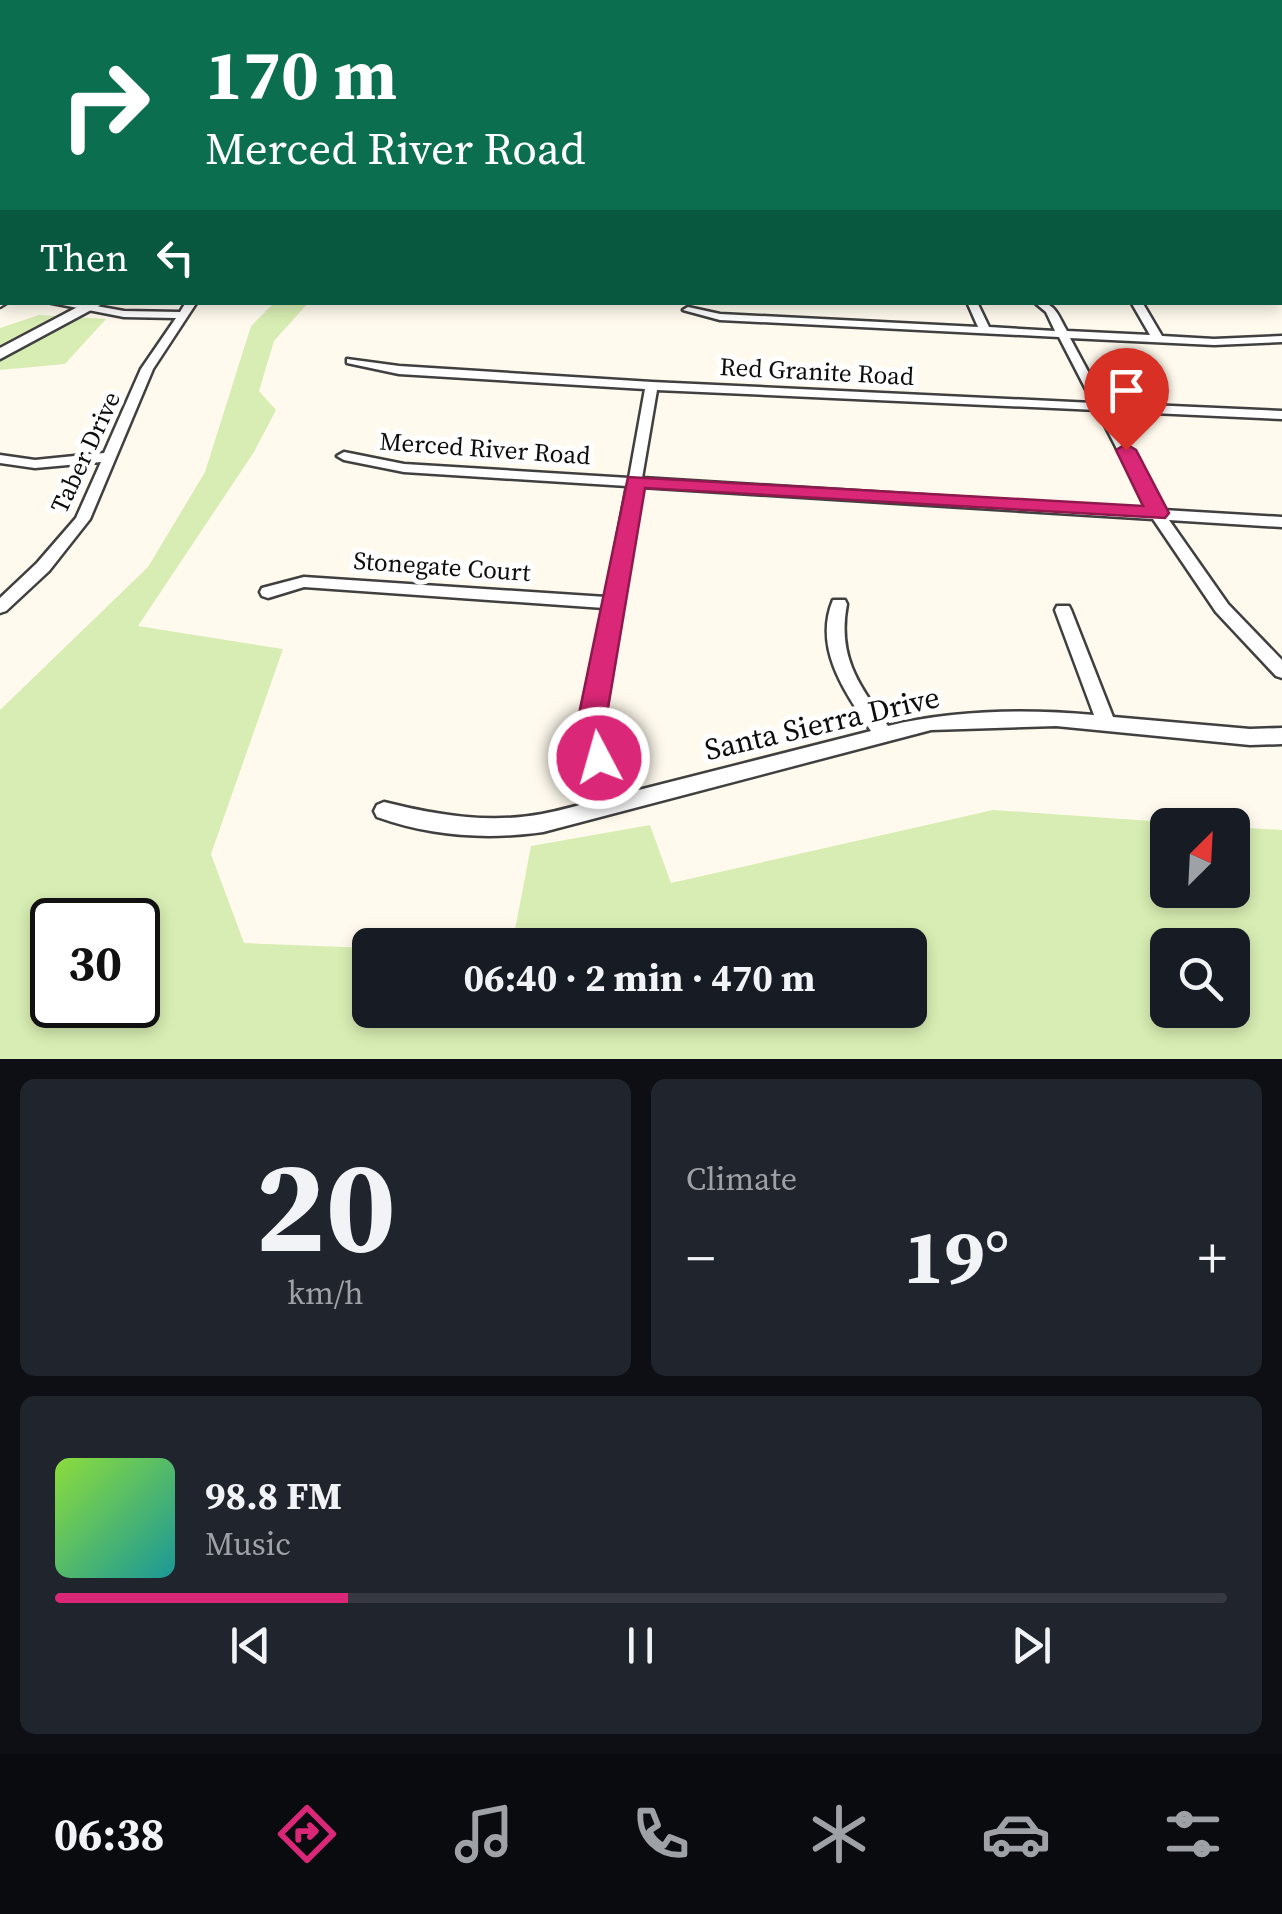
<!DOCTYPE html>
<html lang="en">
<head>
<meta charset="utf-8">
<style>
	:root { --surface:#171b24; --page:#20242c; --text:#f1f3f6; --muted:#9ea1a6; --line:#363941; --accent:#db2777 }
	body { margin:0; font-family:"Source Serif 4",serif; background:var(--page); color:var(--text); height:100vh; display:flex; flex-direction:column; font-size:38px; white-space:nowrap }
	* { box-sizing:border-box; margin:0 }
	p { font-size:32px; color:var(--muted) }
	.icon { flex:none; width:55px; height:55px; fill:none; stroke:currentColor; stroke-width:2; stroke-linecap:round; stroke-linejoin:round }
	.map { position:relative; height:1059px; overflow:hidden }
	.sheet { display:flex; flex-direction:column; gap:20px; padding:20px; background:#0d0f14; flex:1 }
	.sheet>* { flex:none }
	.hud { position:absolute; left:0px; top:0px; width:1282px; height:305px; box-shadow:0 5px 15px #0003; background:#0b6e4f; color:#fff; overflow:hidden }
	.needle { width:65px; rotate:24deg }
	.buttons { position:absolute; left:1150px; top:808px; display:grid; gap:20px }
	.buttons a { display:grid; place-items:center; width:100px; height:100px; border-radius:15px; background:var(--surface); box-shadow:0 5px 15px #0003; font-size:50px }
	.speed { position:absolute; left:30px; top:898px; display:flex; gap:20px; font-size:50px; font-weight:700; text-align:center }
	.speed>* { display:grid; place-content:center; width:130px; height:130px; border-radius:50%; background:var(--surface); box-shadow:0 5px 15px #0003; line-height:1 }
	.speed .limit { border:5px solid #111; border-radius:15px; background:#fff; color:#111 }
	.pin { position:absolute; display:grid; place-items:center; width:85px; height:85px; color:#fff; margin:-102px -42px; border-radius:50% 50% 50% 0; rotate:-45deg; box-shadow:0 0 10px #0007 }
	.pin .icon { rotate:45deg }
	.me { position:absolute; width:110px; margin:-55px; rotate:354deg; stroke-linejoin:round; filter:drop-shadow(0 0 8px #0008) }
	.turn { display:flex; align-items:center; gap:35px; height:210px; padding:0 40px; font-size:45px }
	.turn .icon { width:130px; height:130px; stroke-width:2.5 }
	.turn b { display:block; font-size:70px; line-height:85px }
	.then { display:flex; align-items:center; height:95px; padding:0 40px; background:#0003; gap:20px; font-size:38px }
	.big { font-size:75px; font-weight:700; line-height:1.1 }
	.sheet .tile { flex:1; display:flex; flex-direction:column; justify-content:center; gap:15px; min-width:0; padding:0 35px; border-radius:15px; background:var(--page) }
	.sheet .dial { align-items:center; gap:0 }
	.dial b { font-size:130px; line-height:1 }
	.song { display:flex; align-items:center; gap:30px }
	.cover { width:120px; height:120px; border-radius:15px; background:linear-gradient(135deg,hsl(90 70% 55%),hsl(180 70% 35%)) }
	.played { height:10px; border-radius:5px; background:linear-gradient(90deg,var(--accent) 25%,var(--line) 25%) }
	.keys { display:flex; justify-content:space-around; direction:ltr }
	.heat { display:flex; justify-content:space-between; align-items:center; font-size:55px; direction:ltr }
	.sheet .tiles { flex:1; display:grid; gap:20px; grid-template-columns:1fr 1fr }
	.tile:last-child { grid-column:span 2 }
	.trip { position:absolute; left:352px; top:928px; width:575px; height:100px; border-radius:15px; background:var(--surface); box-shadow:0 5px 15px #0003; font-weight:700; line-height:100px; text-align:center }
	.menu { display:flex; height:160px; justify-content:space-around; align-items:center; background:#090b0e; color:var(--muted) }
	.menu .icon { width:70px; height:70px }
	.menu .selected { color:var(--accent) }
	.menu b { font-size:45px; color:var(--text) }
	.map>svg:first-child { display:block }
	.green { fill:#d8edb3; fill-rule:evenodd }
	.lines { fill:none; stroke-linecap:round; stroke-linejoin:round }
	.minor-casing { stroke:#404040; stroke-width:5 }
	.tertiary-casing { stroke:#404040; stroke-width:5 }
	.secondary-casing { stroke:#2f2f2f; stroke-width:6 }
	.minor { fill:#fff; fill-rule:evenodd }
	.tertiary { fill:#fff; fill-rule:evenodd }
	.secondary { fill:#ffeca8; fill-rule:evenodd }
	.route { fill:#db2777; stroke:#8e194d; stroke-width:2.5 }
	.labels { text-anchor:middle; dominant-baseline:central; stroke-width:10; stroke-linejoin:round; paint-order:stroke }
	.street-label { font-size:25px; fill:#0d0d0d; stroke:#fff }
	.near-street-label { font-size:30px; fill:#0d0d0d; stroke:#fff }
</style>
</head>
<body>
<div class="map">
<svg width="1282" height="1059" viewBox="0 0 1282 1059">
	<rect width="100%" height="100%" fill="#fffaed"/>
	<path class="green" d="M274 303H308L274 341 259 391 276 410 254 452 138 626 283 649 211 854 244 943 370 948V1010H910V945H512L531 846 650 825 671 883 993 810 1209 825H1168V890H1232L1233 827 1282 830V1059H0V710L148 567 205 472 251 326ZM138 920V1005H52V920ZM1168 945H1232V1010H1168Z
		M39 315 106 319 65 364 0 370V328Z"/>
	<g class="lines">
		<defs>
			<path id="minor" d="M1280 122H1282V127H1280Z
				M1280 153H1282V157H1280Z
				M1280 208H1282V214H1280Z
				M0 242H2V248H0Z
				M1280 282H1282V288H1280Z
				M2 299V302H8L0 307V300Z
				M47 302H74L124 311 180 312 186 302H197L153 369 90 519 49 571 6 611 0 613V598L37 563 76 518 101 462 35 468 0 463V455L35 460 104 453 141 369 176 318 124 317Z
				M967 302H977L989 327 1055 331 1046 312 1034 302C1056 302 1057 314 1067 331L1150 335 1131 302H1142L1162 336 1214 339 1282 336V342L1214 345 1070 338 1105 403 1282 411V419L1109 411 1163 510 1282 517V527L1169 520 1228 604 1282 660V678L1276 676 1216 612 1153 519 641 487 602 714 609 758 623 794 871 731C845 692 813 648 833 600H845L847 604C837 657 859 685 888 726 954 710 1026 709 1094 715L1055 610 1057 606H1069L1071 610 1113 717 1250 729 1282 728V744L1250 745 1056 726 931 730 543 832C487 840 430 836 377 817L374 811 377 805 384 802C436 815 489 824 542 814 563 810 584 804 605 798L589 758 584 714 604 608 304 587 268 598 262 596 260 592 262 588 304 577 606 597 627 486 404 472 344 460 337 456 344 452 404 464 629 478 645 389 399 374 347 363V359L399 366 652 382 1093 403 1059 337 720 320 683 310 688 307 720 314 978 327ZM657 390 1097 410 1148 509 642 478Z"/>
			<path id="tertiary" d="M87 302H106L0 359V348Z"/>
			<path id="secondary" d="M0 206H2V214H0Z
				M1280 240H1282V248H1280Z"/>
		</defs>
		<use href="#minor" class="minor-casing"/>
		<use href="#tertiary" class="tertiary-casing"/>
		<use href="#secondary" class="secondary-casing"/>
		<use href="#minor" class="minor"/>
		<use href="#tertiary" class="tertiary"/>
		<use href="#secondary" class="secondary"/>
	</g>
	<linearGradient id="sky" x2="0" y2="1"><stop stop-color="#90c8f0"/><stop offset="0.44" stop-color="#fffdf7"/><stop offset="1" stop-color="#fffdf7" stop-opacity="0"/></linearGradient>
	<rect width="1282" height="264" fill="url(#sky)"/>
	<path class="route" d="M1126 444 1136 450 1169 513 1165 518 645 488 607 714 614 758 609 767 599 770 588 767 579 714 628 477 1143 506 1116 450Z"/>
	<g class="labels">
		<g class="street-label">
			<text transform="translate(817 371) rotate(3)">Red Granite Road</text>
			<text transform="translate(485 448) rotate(4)">Merced River Road</text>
			<text transform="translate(85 452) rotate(-65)">Taber Drive</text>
			<text transform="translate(442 566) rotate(4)">Stonegate Court</text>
		</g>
		<g class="near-street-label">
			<text transform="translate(822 723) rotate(-13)">Santa Sierra Drive</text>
		</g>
	</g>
</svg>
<div class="buttons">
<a><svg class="needle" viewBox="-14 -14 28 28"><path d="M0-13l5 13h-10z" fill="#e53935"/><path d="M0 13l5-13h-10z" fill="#9ea1a6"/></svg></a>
<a><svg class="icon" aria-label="search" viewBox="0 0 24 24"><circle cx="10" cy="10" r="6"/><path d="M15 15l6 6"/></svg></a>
</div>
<div class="speed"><div class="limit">30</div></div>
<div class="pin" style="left:1126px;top:450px;background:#d93025"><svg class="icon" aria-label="arrive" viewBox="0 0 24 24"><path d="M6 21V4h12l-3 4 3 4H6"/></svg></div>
<svg class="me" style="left:599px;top:758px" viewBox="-20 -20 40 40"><circle r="17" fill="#db2777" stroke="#fff" stroke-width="3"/><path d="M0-11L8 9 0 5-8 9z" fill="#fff"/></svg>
<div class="trip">06:40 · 2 min · 470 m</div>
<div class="hud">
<div class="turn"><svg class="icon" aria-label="right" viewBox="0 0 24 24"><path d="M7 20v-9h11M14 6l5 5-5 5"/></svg><div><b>170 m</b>Merced River Road</div></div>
<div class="then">Then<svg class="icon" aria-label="left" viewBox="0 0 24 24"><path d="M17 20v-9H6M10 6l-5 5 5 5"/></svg></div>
</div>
</div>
<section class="sheet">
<div class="tiles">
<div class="tile dial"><b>20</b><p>km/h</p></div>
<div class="tile"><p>Climate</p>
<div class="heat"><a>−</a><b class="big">19°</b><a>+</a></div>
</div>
<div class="tile">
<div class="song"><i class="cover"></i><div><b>98.8 FM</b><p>Music</p></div></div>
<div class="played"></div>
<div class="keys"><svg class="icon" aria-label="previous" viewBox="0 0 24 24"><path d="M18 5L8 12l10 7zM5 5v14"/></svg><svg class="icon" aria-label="pause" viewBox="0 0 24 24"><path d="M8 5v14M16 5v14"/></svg><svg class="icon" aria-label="next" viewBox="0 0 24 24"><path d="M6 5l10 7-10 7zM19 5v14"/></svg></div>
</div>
</div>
</section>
<nav class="menu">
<b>06:38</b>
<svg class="icon selected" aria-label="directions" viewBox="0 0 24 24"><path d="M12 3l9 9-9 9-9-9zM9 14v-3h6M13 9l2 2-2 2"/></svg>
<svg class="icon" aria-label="music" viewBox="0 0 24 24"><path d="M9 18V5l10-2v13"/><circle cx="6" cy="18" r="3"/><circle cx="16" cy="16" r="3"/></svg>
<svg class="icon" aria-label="phone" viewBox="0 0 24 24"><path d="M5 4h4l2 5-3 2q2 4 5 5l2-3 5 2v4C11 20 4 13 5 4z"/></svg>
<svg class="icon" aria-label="climate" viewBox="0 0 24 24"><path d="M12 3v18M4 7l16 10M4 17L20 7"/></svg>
<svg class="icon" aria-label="car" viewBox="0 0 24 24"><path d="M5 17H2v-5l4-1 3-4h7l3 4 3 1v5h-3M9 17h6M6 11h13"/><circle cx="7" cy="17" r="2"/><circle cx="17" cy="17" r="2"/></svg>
<svg class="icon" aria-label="filters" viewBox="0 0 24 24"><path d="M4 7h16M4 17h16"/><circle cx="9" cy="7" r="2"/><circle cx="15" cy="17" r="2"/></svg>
</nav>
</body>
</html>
